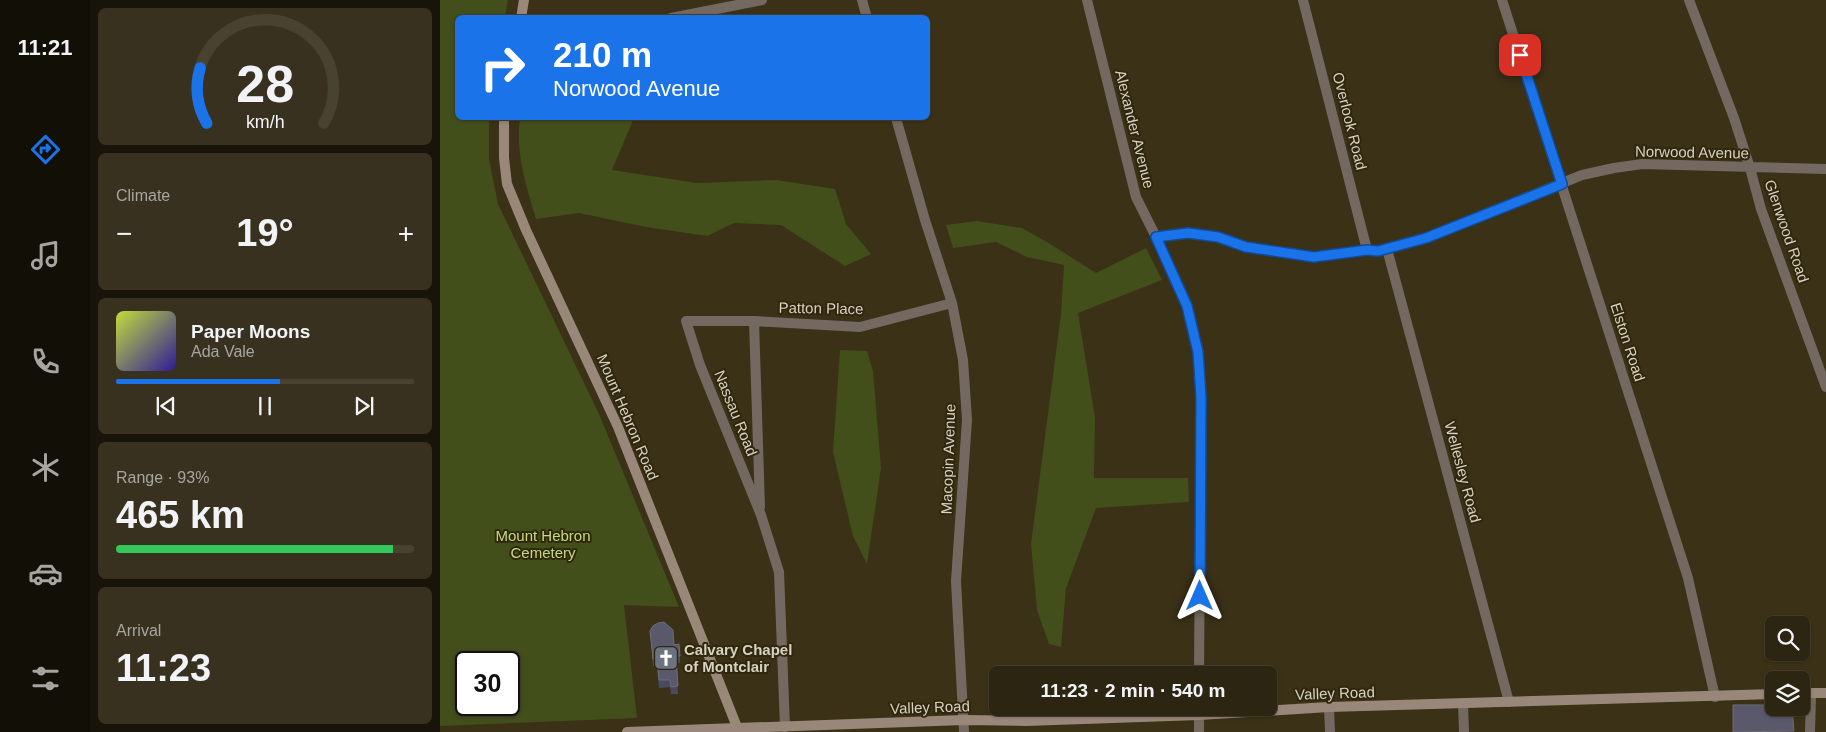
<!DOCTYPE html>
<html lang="en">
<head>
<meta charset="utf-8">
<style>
	:root { --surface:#2c2511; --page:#38311f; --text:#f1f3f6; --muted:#a6a59f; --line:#484231; --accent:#1a73e8 }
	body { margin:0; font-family:Helvetica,sans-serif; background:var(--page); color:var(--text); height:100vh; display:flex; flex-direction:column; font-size:19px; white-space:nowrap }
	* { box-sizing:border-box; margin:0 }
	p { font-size:16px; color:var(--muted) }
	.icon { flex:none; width:28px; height:28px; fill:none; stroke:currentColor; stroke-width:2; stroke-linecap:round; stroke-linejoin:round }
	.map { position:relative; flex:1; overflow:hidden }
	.panel { display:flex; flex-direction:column; gap:8px; padding:8px; background:#181409; width:350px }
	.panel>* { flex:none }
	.hud { position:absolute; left:15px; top:15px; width:475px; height:105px; border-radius:8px; box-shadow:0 1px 4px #0004,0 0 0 1px var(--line); background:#1a73e8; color:#fff; overflow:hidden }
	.controls { position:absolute; left:1325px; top:616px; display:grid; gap:10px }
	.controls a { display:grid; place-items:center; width:45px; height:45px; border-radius:8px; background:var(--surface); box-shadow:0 1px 4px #0004,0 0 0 1px var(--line); font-size:25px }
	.speed { position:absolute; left:15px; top:651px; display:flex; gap:10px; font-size:25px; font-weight:700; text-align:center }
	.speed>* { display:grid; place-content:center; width:65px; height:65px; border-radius:50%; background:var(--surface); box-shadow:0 1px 4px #0004,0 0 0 1px var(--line); line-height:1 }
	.speed .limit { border:2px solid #111; border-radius:8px; background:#fff; color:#111 }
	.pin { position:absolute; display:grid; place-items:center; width:42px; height:42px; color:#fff; margin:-21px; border-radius:10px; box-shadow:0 2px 8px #0006 }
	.me { position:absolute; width:55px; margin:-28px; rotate:0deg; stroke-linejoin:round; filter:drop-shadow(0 0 4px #0008) }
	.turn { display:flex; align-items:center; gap:18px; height:105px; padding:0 15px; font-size:22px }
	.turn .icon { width:65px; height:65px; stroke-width:2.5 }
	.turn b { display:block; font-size:35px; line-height:42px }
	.big { font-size:38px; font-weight:600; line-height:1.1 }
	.panel .widget { flex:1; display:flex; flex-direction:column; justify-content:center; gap:8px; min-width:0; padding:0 18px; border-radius:8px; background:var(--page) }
	.panel .dial { align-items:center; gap:0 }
	.dial svg { height:130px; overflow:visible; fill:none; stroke:var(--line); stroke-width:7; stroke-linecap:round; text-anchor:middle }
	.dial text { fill:var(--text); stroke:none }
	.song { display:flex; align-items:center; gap:15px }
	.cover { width:60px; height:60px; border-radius:8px; background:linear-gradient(135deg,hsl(70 70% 55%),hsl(250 70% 35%)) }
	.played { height:5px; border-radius:2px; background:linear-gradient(90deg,var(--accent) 55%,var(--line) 55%) }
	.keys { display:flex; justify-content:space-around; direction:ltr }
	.heat { display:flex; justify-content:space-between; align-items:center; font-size:28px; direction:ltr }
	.charge { height:8px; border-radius:4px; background:linear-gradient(90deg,#34c759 93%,var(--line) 0) }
	.trip { position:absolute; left:549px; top:666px; width:288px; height:50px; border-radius:8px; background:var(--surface); box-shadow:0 1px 4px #0004,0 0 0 1px var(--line); font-weight:600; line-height:50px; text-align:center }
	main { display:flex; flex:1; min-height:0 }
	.tabs { display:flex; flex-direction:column; width:90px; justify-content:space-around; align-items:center; background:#120f07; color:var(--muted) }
	.tabs .icon { width:35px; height:35px }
	.tabs .current { color:var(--accent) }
	.tabs b { font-size:22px; color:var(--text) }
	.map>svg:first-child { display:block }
	.green { fill:#424f1a; fill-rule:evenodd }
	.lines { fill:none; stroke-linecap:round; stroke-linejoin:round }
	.minor { stroke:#746960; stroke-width:10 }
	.secondary { stroke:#99887a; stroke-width:10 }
	.wall { fill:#4a4b61 }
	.building { fill:#5a596c; stroke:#6d6c79 }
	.route-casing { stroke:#114b97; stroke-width:12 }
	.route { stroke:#1a73e8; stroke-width:9 }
	.labels { text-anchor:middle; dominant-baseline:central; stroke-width:4; stroke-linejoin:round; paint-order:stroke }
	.street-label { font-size:15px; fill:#d6d1c2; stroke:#30270d }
	.park-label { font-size:15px; fill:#c2dc7d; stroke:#30270d }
	.poi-label { font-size:15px; font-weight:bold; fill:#d6d1c2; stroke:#30270d; text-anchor:start }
</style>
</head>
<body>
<main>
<nav class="tabs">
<b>11:21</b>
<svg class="icon current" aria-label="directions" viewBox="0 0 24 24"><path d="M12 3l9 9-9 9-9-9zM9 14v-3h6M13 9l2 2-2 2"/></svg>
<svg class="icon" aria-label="music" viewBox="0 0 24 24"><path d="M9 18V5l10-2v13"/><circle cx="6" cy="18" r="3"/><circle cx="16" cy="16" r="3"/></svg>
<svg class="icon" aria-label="phone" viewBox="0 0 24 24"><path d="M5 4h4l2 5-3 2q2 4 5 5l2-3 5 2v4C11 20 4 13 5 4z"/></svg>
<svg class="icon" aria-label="climate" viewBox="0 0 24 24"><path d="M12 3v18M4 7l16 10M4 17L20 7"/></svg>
<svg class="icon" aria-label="car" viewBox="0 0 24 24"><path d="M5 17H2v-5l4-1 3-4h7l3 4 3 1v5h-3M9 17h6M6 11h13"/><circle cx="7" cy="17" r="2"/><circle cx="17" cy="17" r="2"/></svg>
<svg class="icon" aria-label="filters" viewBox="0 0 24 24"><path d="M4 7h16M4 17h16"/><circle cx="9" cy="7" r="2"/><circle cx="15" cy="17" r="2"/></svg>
</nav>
<section class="panel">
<div class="widget dial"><svg viewBox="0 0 100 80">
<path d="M14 69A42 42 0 1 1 86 69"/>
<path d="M14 69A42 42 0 0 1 10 35" stroke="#1a73e8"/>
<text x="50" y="56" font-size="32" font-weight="700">28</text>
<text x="50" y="72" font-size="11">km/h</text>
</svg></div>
<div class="widget"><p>Climate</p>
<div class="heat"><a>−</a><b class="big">19°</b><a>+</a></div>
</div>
<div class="widget">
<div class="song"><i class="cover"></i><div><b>Paper Moons</b><p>Ada Vale</p></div></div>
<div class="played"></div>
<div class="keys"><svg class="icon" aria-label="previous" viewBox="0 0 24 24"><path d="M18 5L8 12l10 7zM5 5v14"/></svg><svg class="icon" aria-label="pause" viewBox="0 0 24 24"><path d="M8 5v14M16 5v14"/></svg><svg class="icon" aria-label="next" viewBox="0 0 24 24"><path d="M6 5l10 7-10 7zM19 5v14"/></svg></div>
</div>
<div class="widget"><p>Range · 93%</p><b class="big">465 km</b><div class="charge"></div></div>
<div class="widget"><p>Arrival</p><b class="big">11:23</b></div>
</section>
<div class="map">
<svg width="1386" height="732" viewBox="0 0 1386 732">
	<rect width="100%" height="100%" fill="#3a3117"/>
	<path class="green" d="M0 0H68L65 17 18 18V118H49V159L58 204 159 414 239 607 184 605 197 718 0 726ZM26 662H69V705H26Z
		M80 118H194L172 170 257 183 336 180 395 189 406 224 431 254 405 266 341 225 294 223 267 236 206 227 139 213 96 219C86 185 75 153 80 118Z
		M537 221 582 228 612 245 656 273 706 248 722 280 638 313 655 417 654 478H748L749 502 656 508 626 588 621 647 609 644 597 610 591 544 621 314 624 265 587 257 556 242 513 248 506 225Z
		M400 350 427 351 433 371 441 468 427 564 413 536 393 452Z"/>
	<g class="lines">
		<path class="minor" d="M422 0 427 18
			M647 0 696 197 716 237 747 306 758 352 761 397 759 675
			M863 0 927 250
			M1062 0 1248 578 1275 697
			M1249 0 1294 118 1310 168 1321 209 1386 387
			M231 18 322 0
			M456 118 485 220 512 303 523 360 527 420 516 581 524 732
			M716 237 748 233 778 237 806 247 875 257 927 250 938 251 986 238 1142 175 1174 168 1202 164 1386 169
			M947 249 1069 702
			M314 321 320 507
			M1023 704 1024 732
			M889 707 890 732
			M759 708V732
			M345 727 339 572 321 515 260 365 246 321H314L420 327 512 303
			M1370 732 1371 693"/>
		<path class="secondary" d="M81 18 84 0
			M64 118V158L67 184 86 230 178 427 297 727
			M1361 693H1386
			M187 732 524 720 586 721 759 715 889 707 1334 694"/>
	</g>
	<path class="wall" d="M210 631 234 645 240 656V663H236L238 694H231L230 687 219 688 217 666H213Z"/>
	<path class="building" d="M224 622 233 630 234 645 239 644 240 656H236L238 686 231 687 230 680H219L217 659H213L210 631 213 626 218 623Z
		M1293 705H1334V708H1352L1354 731 1293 732Z"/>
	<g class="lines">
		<defs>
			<path id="route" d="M760 596 761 397 758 352 747 306 716 237 748 233 778 237 806 247 874 257 927 250 938 251 986 238 1122 184 1080 55"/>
		</defs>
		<use href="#route" class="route-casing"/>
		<use href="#route" class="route"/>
	</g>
	<defs>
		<symbol id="church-square" viewBox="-11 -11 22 22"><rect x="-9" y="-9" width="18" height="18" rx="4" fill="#6b7280" stroke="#30270d"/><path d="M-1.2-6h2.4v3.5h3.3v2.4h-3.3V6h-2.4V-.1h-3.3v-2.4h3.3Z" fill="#fff"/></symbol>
	</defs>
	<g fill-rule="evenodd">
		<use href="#church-square" x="212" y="644" width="28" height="28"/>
	</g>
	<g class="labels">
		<g class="street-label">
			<text transform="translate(910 121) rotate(76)">Overlook Road</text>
			<text transform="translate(695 129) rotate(76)">Alexander Avenue</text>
			<text transform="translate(1252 152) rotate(1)">Norwood Avenue</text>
			<text transform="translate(1347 231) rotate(71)">Glenwood Road</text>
			<text transform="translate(381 308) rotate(1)">Patton Place</text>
			<text transform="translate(1188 342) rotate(72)">Elston Road</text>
			<text transform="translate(296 413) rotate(68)">Nassau Road</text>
			<text transform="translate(188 417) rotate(67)">Mount Hebron Road</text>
			<text transform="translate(508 459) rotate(-88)">Macopin Avenue</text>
			<text transform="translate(1023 472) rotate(75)">Wellesley Road</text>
			<text transform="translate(895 693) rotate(-2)">Valley Road</text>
			<text transform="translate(490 707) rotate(-2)">Valley Road</text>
		</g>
		<g class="park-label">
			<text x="103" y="535">Mount Hebron<tspan x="103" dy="17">Cemetery</tspan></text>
		</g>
		<g class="poi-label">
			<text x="244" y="649">Calvary Chapel<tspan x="244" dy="17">of Montclair</tspan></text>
		</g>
	</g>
</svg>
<div class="controls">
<a><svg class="icon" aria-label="search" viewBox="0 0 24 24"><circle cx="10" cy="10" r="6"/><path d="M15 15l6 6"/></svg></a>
<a><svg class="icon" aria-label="layers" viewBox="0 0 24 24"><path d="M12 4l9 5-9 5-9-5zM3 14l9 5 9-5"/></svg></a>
</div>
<div class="speed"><div class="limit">30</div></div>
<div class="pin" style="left:1080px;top:55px;background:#d93025"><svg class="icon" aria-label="arrive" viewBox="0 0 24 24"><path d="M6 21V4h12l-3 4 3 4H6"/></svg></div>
<svg class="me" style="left:760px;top:596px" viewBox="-20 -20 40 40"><path d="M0-17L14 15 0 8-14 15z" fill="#1a73e8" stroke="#fff" stroke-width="4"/></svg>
<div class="trip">11:23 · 2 min · 540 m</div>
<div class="hud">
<div class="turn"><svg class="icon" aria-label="right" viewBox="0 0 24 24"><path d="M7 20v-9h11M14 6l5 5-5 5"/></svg><div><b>210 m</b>Norwood Avenue</div></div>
</div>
</div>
</main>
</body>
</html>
